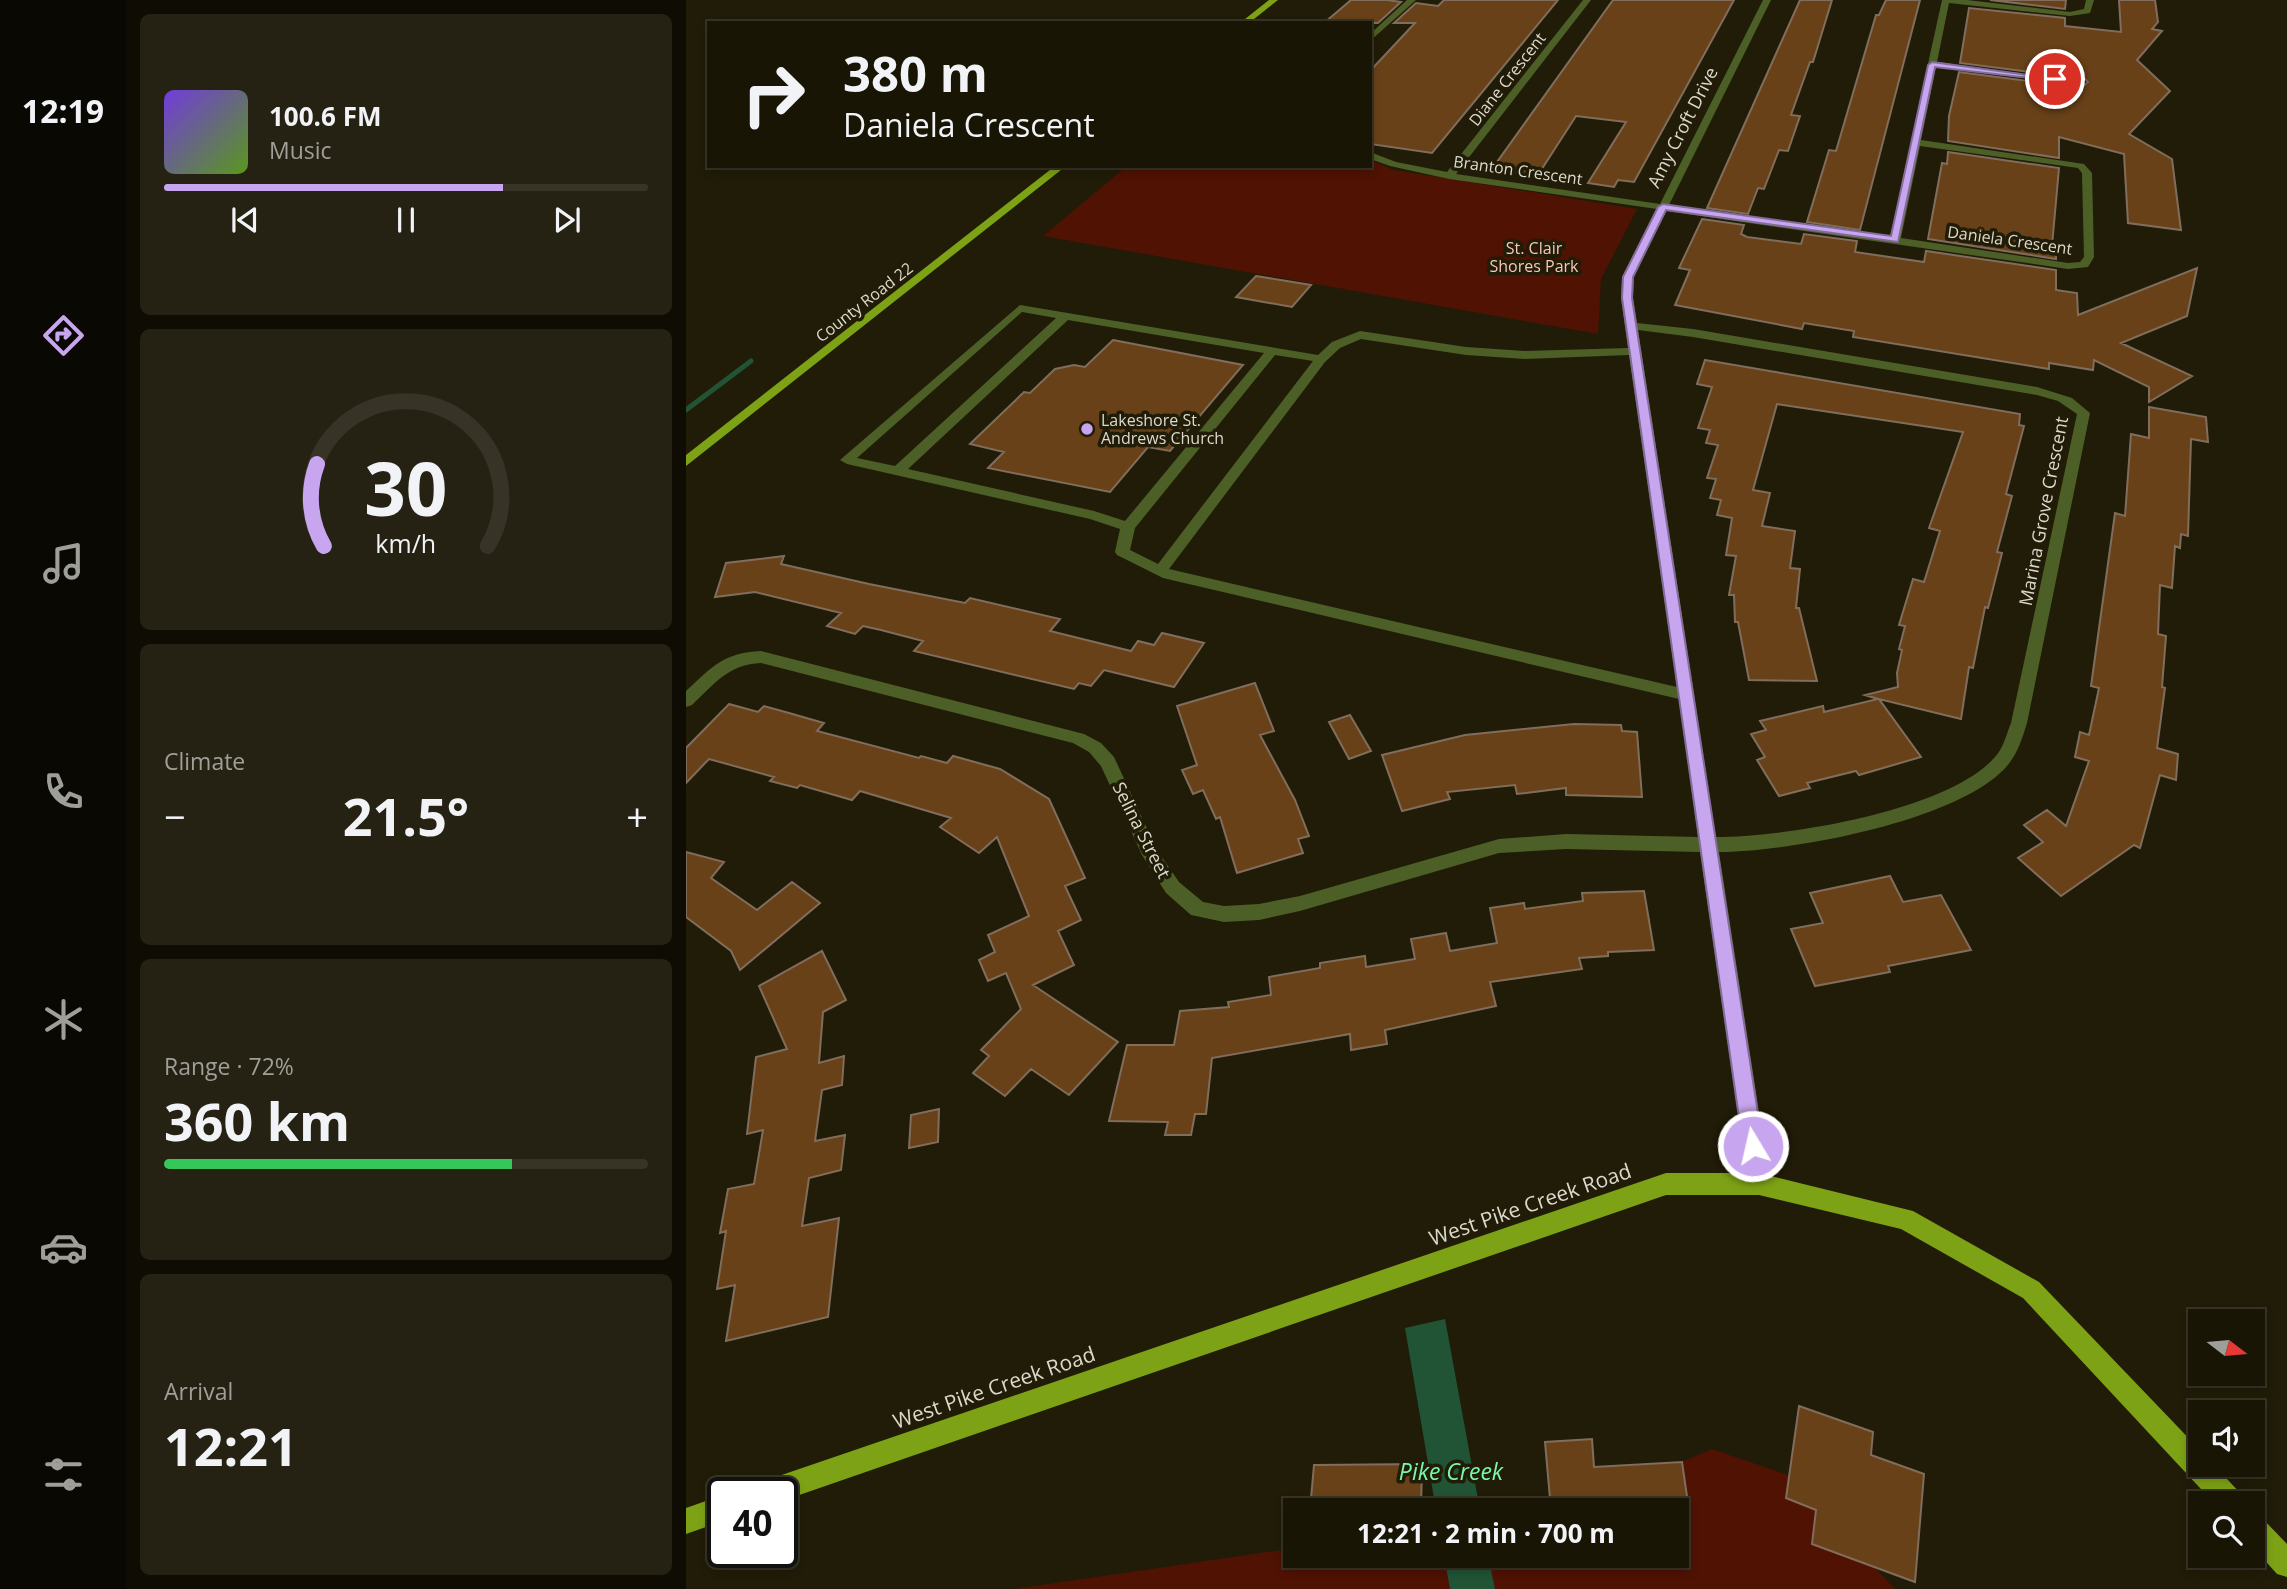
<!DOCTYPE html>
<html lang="en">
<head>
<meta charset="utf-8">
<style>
	:root { --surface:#191505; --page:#262213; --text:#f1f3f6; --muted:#9f9f9a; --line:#373427; --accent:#c8a6ef }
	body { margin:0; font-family:"Open Sans",sans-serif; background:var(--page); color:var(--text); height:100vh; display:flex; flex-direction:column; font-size:26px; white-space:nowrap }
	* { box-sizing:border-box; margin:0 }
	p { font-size:23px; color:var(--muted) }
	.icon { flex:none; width:38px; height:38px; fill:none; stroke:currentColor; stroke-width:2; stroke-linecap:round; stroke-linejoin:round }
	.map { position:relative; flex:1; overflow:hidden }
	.side { display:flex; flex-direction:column; gap:14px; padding:14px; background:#0e0c03; width:560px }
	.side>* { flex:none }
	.top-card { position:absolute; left:21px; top:21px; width:665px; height:147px; border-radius:0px; box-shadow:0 4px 10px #0003,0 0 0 2px var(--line); background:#191505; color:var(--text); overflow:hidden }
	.needle { width:46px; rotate:106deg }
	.tools { position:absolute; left:1502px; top:1309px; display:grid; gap:14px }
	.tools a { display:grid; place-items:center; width:77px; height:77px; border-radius:0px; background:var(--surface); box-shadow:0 4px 10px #0003,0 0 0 2px var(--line); font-size:35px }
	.speed { position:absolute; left:21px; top:1477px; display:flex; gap:14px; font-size:35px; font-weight:700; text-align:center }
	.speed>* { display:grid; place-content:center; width:91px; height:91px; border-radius:50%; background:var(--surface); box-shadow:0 4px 10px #0003,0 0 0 2px var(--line); line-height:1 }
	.speed .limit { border:4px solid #111; border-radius:10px; background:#fff; color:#111 }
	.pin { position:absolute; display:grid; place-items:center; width:60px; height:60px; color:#fff; margin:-30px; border:4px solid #fff; border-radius:50%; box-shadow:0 2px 7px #0007 }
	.me { position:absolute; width:77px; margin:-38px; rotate:351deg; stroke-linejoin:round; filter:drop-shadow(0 0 5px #0008) }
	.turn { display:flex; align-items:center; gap:24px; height:147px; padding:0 21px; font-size:32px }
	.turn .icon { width:91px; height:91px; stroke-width:2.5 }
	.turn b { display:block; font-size:49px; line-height:60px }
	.big { font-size:52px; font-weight:700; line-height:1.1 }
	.side .widget { flex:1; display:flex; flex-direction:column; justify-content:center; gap:10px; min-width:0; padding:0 24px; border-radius:10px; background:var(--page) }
	.side .dial { align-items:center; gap:0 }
	.dial svg { height:182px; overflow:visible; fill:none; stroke:var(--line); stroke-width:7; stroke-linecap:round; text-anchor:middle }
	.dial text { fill:var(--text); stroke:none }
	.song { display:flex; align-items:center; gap:21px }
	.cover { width:84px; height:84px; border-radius:10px; background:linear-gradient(135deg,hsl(260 70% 55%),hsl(90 70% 35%)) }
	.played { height:7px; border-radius:4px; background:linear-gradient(90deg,var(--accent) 70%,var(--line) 70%) }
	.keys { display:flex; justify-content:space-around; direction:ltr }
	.heat { display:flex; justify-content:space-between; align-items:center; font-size:38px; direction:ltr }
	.charge { height:10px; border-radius:5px; background:linear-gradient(90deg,#34c759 72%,var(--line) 0) }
	.trip { position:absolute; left:597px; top:1498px; width:406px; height:70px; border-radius:0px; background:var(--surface); box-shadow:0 4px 10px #0003,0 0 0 2px var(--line); font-weight:700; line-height:70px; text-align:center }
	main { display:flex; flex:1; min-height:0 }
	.menu { display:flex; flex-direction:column; width:126px; justify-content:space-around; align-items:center; background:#0a0802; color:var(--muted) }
	.menu .icon { width:49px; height:49px }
	.menu .active { color:var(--accent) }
	.menu b { font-size:32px; color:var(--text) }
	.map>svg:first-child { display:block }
	.green { fill:#4f1203 }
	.water { fill:#205435 }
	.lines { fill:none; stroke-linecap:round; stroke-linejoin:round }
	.stream { stroke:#205435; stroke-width:5 }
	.building { fill:#684118; stroke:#806d5c; stroke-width:2 }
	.minor { fill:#4c5f26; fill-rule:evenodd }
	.major { fill:#7da215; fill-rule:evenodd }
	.route { fill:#c8a6ef; stroke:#826c9b; stroke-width:2 }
	.poi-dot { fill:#c8a6ef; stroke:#211c07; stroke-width:2.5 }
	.labels { text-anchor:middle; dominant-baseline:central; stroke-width:7; stroke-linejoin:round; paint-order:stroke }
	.far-street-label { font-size:16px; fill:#dcd9cc; stroke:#211c07 }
	.far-park-label { font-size:16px; fill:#fac6b8; stroke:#211c07 }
	.far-poi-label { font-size:16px; fill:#dcd9cc; stroke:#211c07; text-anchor:start }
	.street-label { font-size:18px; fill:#dcd9cc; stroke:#211c07 }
	.near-street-label { font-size:21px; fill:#dcd9cc; stroke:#211c07 }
	.near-water-label { font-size:23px; font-style:italic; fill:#78f8aa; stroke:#211c07 }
</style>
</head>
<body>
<main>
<nav class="menu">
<b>12:19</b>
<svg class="icon active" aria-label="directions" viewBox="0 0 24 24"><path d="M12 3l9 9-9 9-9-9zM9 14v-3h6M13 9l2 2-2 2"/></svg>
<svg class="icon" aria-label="music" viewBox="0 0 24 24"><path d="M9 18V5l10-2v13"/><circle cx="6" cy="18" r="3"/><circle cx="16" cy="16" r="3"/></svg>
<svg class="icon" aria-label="phone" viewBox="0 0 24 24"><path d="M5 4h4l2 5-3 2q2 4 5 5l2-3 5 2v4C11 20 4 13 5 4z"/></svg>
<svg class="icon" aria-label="climate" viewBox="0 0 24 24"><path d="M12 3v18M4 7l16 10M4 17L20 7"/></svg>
<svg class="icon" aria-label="car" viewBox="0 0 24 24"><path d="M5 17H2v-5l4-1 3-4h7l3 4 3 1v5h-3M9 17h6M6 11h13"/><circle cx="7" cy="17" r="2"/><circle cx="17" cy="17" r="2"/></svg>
<svg class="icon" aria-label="filters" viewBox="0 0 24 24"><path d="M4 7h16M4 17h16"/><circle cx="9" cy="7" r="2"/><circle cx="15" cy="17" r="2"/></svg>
</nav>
<section class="side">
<div class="widget">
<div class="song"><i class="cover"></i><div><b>100.6 FM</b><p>Music</p></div></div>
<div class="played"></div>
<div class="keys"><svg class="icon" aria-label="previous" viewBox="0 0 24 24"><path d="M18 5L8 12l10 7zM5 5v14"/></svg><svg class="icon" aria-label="pause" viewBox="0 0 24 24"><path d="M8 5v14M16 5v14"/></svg><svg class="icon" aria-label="next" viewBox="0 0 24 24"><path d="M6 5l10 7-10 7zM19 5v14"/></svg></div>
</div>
<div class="widget dial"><svg viewBox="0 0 100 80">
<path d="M14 69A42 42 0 1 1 86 69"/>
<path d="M14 69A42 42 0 0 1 11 33" stroke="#c8a6ef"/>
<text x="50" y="56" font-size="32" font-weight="700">30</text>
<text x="50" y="72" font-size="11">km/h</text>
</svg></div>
<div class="widget"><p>Climate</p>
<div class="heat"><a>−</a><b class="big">21.5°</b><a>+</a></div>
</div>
<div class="widget"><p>Range · 72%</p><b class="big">360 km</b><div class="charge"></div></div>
<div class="widget"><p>Arrival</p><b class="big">12:21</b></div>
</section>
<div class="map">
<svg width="1601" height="1589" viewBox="0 0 1601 1589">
	<rect width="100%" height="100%" fill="#211c07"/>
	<path class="green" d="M684 160 708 170 951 209 915 279 912 334 357 236 441 166H684Z
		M1026 1449 1102 1475 1209 1589H329L609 1548V1556H990V1510H860L893 1505Z"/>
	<path class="water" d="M759 1319 794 1510H750L719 1328Z
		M758 1556H802L809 1589H764Z"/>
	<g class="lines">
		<path class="stream" d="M0 410 65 361"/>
	</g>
	<path class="building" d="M665 0H701L715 2 692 23H638Z
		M758 0H872L746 153 684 144V71L729 23H708L730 3 752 6Z
		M927 0H1048L948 182 932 180 928 187 902 183 940 122 890 116 852 175 806 169Z
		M1114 0H1146L1127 62H1124L1105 115 1114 116 1102 151 1093 150 1078 189 1072 188 1062 214 1021 208Z
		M1200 0H1234L1174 230 1121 222 1143 150 1150 151 1190 15H1193Z
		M1304 0H1380L1379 9Z
		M1433 0H1469L1472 22 1466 29 1476 31 1451 60 1484 91 1443 134 1486 159 1495 230 1442 223 1438 154 1373 137V158L1262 141 1263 116 1273 72 1395 88 1402 82 1399 79 1274 63 1283 8 1379 18V26L1435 32Z
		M1262 152 1373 168 1366 246 1370 247V259L1242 239 1256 163 1261 164Z
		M1016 219 1058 225 1055 234 1061 237 1115 244 1118 234 1171 241 1169 252 1238 262 1240 251 1370 270V290L1391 293 1392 315 1511 268 1501 316 1435 343 1506 376 1463 402V387L1408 360 1407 370 1363 363V369L1167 337 1168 331 1118 323 1116 329 989 305 1004 270 993 268Z
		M570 276 625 285 606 307 550 297Z
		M427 340 557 365 484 451 462 447 424 492 302 468 318 452 284 444 338 392 344 393 369 369 388 365 399 367Z
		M1019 360 1334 414 1333 425 1338 426 1320 494 1326 496 1311 552 1316 553 1302 608 1299 607 1287 668 1283 667 1275 719 1193 699 1235 757 1173 775 1170 771 1121 783 1124 788 1093 796 1071 760 1079 757 1065 734 1080 730 1074 721 1137 706 1138 712 1192 699 1179 695 1212 687 1211 673 1216 650 1213 649 1219 626 1213 625 1227 579 1238 582 1254 531 1243 528 1277 432 1091 404 1067 490 1084 493 1076 526 1109 531 1104 568 1114 569 1110 608H1113L1131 681 1063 680 1052 622H1049L1048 595H1043L1050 556 1040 555 1046 518 1031 515 1035 500 1024 498 1030 479 1021 478 1032 445 1020 443 1024 430 1012 428 1026 387 1011 384Z
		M1463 407 1520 417 1522 442 1505 439 1502 536 1495 534 1494 548 1489 546 1486 588 1474 585 1472 634 1480 636 1476 687 1479 688 1471 748 1492 754 1490 780 1474 775 1454 848 1448 845 1375 896 1332 858 1357 842 1338 825 1361 810 1380 826 1403 761 1389 757 1394 732 1403 735 1413 688 1405 686 1429 513 1439 516 1445 434 1463 438Z
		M98 556 95 564 183 584 279 603 284 598 374 619 364 631 445 651 452 641 468 645 476 633 518 643 488 687 418 670 405 686 393 683 388 689 228 651 237 641 195 630 177 626 169 634 141 626 155 613 69 592 29 597 40 563Z
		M569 683 588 731 574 735 609 800 623 836 612 839 617 853 551 873 534 817 530 819 517 790 507 794 496 770 511 765 491 706Z
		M43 704 72 712 78 706 103 713 138 723 131 731 233 758 235 756 261 763 267 756 314 769 363 799 399 878 379 886 395 920 372 931 388 965 347 985 432 1042 383 1095 345 1069 319 1096 287 1073 303 1056 295 1050 335 1009 320 973 302 981 293 960 309 952 302 935 343 916 311 837 293 853 254 827 265 818 174 791 166 800 114 785 111 788 84 781 88 777 23 759 0 783V748Z
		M664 715 685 751 663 759 643 722Z
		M888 724 935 725 936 731 951 732 956 797 880 795V788L831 794 829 785 761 792 764 799 716 811 696 755 779 735Z
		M0 852 38 862 25 878 71 910 106 882 134 903 54 970 45 951 0 917Z
		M1204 876 1217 902 1255 895 1285 950 1202 966 1204 972 1129 986 1105 929 1137 923 1124 893Z
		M958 891 968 950 922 952V956L893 958 896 969 804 982 810 1006 699 1030 701 1044 665 1050 664 1034 526 1058 520 1114H509L505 1135H479L482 1122 423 1121 441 1045H488L494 1011 543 1007 542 1002 585 995 583 977 634 968V963L679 956 680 967 729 959 725 939 760 933 764 951 811 943 804 908 838 903 839 909 897 901 896 893Z
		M136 951 160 1000 137 1012 133 1063 158 1056 156 1085 136 1090 129 1141 159 1135 155 1170 123 1178 116 1226 153 1218 142 1317 40 1341 49 1285 31 1289 40 1231 34 1233 42 1189 68 1184 77 1130 61 1134 70 1057 101 1049 73 986Z
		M253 1109 252 1142 223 1148 225 1115Z
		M1113 1406 1187 1432 1185 1455 1238 1474 1229 1582 1126 1544 1130 1510 1100 1498Z
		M906 1439 908 1467 996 1462 1003 1510H865L859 1442Z
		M736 1464 735 1510H624L628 1465Z"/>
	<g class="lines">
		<path class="minor" d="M721 0H730L684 41V34Z
			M897 0H905L770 174 974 204 1077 0H1085L983 205 1204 237 1256 0H1281L1384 12 1398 9 1400 0H1408L1404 13 1384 16 1263 3 1251 62 1399 82 1395 85 1250 67 1235 140 1398 164 1406 173 1408 257 1402 267 1382 269 980 211 948 277 947 298 951 323 1007 329 1351 387 1386 398 1404 413 1341 723C1336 739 1332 753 1321 766 1274 821 1103 852 1033 852L1084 1184 1081 1192 1073 1195 1065 1192 1062 1184 1014 852 880 849 813 853 614 911 573 920 538 922 505 915 480 893 456 855 415 766 403 752 387 743 75 663C43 664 28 684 6 705L0 707V691C27 666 37 653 75 651L398 734 415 743 428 757 471 850 493 882 517 902 538 906 573 904 614 896 813 839 880 834 1012 837 993 699 477 578 431 555 429 552 434 529 404 519 161 464 154 460 334 305 632 355 646 342 674 331 780 347 839 351 942 348 935 298 936 277 971 209 763 179 704 166 684 159V152L710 162 761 172ZM1234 146 1392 168 1396 173 1398 257 1394 262 1382 263 1215 238ZM336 312 370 318 209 466 171 458ZM382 320 578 353 439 521 408 511 222 469ZM952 330 1007 337 1351 395 1372 401 1391 414 1325 723C1320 735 1318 747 1309 757 1262 811 1100 837 1030 837ZM675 339 780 355 839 359 943 355 991 687 483 569 639 362 654 348ZM589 355 627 361 472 564 444 550 449 528Z"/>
		<path class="major" d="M583 0H592L563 23H554Z
			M369 166H380L0 466V455Z
			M980 1173H1073L1227 1211 1353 1282 1514 1450V1465H1528L1555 1494 1559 1503H1528L1337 1298 1215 1229 1073 1195H980L96 1501V1493H68L72 1484 81 1480Z
			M37 1495V1521L0 1534V1508Z
			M1566 1513 1575 1517 1601 1544V1577L1591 1574 1566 1546Z"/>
	</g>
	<path class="route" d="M1246 62 1373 79 1369 81 1249 67 1212 242 980 210 947 277 946 298 1077 1146 1074 1152 1067 1155 1060 1152 1057 1146 936 298 937 277 972 207 977 204 1205 236 1242 65Z"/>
	<circle class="poi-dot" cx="401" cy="429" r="7"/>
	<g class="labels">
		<g class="far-street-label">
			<text transform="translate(821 79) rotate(-52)">Diane Crescent</text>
			<text transform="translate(832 170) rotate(8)">Branton Crescent</text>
			<text transform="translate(1324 240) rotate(8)">Daniela Crescent</text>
			<text transform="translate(178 302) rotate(-38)">County Road 22</text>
		</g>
		<g class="far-park-label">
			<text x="848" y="248">St. Clair<tspan x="848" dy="18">Shores Park</tspan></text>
		</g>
		<g class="far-poi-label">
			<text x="415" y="420">Lakeshore St.<tspan x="415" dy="18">Andrews Church</tspan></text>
		</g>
		<g class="street-label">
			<text transform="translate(996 127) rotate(-63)">Amy Croft Drive</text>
			<text transform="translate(1357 511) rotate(-79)">Marina Grove Crescent</text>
			<text transform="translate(456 830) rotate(63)">Selina Street</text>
		</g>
		<g class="near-street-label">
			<text transform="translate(844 1204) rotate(-19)">West Pike Creek Road</text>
			<text transform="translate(308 1387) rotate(-19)">West Pike Creek Road</text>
		</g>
		<g class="near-water-label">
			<text x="765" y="1471">Pike Creek</text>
		</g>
	</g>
</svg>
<div class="tools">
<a><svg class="needle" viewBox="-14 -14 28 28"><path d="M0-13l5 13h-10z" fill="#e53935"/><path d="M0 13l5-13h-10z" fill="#9f9f9a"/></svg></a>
<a><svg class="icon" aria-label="sound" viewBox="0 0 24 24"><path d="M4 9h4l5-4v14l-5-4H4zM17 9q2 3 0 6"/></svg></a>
<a><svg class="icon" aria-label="search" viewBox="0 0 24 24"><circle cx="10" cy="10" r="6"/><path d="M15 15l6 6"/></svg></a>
</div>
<div class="speed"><div class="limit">40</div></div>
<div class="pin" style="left:1369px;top:79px;background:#d93025"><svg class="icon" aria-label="arrive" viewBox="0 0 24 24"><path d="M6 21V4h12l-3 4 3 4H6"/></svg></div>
<svg class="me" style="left:1067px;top:1146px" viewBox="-20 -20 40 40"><circle r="17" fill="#c8a6ef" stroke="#fff" stroke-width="3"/><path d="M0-11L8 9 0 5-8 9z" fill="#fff"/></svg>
<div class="trip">12:21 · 2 min · 700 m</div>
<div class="top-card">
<div class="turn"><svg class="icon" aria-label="right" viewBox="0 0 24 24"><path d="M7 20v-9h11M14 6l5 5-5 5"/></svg><div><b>380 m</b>Daniela Crescent</div></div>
</div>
</div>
</main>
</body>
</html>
